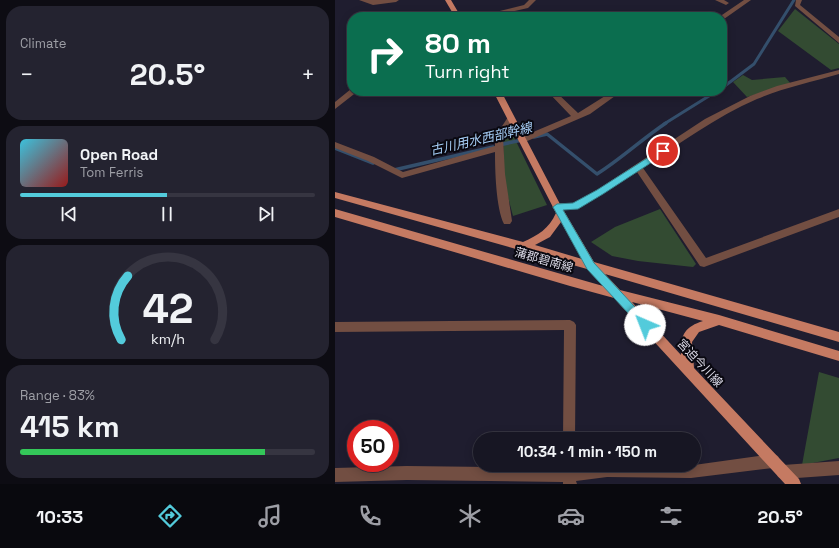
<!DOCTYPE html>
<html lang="en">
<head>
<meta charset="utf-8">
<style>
	:root { --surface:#171623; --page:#242330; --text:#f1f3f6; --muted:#9e9fa6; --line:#363541; --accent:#53cbdb }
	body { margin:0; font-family:"Space Grotesk","Noto Sans JP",sans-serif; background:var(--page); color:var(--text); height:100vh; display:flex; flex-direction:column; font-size:15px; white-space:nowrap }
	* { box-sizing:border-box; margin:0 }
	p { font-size:13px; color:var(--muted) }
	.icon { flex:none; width:22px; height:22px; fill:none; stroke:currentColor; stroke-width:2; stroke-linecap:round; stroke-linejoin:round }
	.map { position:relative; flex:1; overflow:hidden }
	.side { display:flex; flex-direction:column; gap:6px; padding:6px; background:#0d0c13; width:335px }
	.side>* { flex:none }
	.banner { position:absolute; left:12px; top:12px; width:380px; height:84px; border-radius:16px; box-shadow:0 2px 10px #0003,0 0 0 1px var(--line); background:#0b6e4f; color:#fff; overflow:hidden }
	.speed { position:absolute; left:12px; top:420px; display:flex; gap:8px; font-size:20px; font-weight:700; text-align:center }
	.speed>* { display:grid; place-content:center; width:52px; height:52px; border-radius:50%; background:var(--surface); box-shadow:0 2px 10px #0003,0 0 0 1px var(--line); line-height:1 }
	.speed .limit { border:6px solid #d22; background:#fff; color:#111 }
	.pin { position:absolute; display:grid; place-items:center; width:34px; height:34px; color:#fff; margin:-17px; border:2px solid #fff; border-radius:50%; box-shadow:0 1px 4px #0007 }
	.me { position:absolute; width:44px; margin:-22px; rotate:316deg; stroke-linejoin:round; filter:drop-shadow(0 0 3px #0008) }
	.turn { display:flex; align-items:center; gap:14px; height:84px; padding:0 12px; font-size:18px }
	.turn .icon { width:52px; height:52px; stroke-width:2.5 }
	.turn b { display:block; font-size:28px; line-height:34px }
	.big { font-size:30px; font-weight:700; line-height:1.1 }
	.side .tile { flex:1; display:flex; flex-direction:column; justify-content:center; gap:6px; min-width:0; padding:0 14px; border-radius:16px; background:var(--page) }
	.side .dial { align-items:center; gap:0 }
	.dial svg { height:104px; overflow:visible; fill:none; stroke:var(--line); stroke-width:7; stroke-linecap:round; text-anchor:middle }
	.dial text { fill:var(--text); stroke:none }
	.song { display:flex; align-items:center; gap:12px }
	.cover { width:48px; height:48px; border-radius:6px; background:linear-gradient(135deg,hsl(190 70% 55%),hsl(0 70% 35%)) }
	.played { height:4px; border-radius:2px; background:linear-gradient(90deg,var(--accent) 50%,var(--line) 50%) }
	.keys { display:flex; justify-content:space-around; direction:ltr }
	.heat { display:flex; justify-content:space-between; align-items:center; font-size:22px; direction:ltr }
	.charge { height:6px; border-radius:3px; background:linear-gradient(90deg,#34c759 83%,var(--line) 0) }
	.trip { position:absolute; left:138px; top:432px; width:228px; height:40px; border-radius:20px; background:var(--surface); box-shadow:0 2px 10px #0003,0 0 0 1px var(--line); font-weight:700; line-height:40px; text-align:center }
	.tabs { display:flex; height:64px; justify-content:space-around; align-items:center; background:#09090e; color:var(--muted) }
	.tabs .icon { width:28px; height:28px }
	.tabs .active { color:var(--accent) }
	.tabs b { font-size:18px; color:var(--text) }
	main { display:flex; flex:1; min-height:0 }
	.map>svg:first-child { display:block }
	.green { fill:#334b32 }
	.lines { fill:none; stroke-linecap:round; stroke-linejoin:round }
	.stream-far1 { stroke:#344f6c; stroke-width:3 }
	.stream { stroke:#344f6c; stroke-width:3.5 }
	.minor { fill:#724e42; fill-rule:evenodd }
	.major { fill:#c57a62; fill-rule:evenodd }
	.route { fill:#53cbdb; stroke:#36848e }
	.labels { text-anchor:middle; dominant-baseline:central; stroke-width:4; stroke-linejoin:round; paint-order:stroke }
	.street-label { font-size:12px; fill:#dad9e6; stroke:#090810 }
	.water-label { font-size:13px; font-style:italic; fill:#a5ccf4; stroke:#090810 }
</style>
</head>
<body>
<main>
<section class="side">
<div class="tile"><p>Climate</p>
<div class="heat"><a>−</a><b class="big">20.5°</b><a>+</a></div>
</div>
<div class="tile">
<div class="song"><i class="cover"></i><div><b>Open Road</b><p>Tom Ferris</p></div></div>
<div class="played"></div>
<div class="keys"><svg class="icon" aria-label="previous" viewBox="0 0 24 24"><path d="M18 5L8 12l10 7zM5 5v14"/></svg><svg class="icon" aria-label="pause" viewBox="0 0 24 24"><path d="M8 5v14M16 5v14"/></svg><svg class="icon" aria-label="next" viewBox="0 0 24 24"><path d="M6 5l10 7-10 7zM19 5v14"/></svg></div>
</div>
<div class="tile dial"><svg viewBox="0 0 100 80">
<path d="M14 69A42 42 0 1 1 86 69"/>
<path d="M14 69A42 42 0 0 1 19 20" stroke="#53cbdb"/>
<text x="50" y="56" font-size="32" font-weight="700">42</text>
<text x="50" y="72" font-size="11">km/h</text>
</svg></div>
<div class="tile"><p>Range · 83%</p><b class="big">415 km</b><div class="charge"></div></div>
</section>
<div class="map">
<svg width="504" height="484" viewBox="0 0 504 484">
	<rect width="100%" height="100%" fill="#1f1d2f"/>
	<path class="green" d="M460 9 504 44V68L496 70 443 31Z
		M408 75 417 80 450 77 456 84 412 97 398 82Z
		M174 131 178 135 212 205 178 216 169 182 168 133Z
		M325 209 361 264 358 267 303 261 277 256 256 242 280 227Z
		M484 372 504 378V458L467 465Z"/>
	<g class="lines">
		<path class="stream-far1" d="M387 88 419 64 459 0
			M329 124 382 91"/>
		<path class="stream" d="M199 137 212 134 262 174C286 159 307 139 331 123
			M164 145 187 140
			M0 148 38 163
			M59 170 158 147"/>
		<path class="minor" d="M24 0H64L61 2 38 5Z
			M194 0H201L193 8 153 17H140L189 5Z
			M380 0H389L394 3 391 5Z
			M409 0H416L389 19 387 20V17H384Z
			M461 0H467L465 5 504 37V43L460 6Z
			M504 70V74C476 82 448 88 422 99 381 117 345 143 308 168L371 258 504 209V217L369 267 365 266 302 172 243 208 222 211 217 207 222 203H238L262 190 370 119 415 96 442 86Z
			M16 89 17 91H23L0 109V102Z
			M212 91H220L243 113 278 91H287L255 114 190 142H184L183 140 184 138 236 116Z
			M176 116 180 119 168 137 170 174 177 221 175 224H169C161 208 160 170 160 152L67 178 33 161 0 148V142L39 157 68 172 160 146V137L173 117Z
			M235 320 239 322 241 325 240 439H228L229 330 0 332V322Z
			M438 454 443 456 445 461 443 466 438 468 356 478 272 477 241 481 242 484H228V482L72 480 0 482V468L72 466 227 468 226 465H240V467L259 465H359Z
			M504 461V475L448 479 443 477 441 472 443 467 448 465Z"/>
		<path class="major" d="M110 0H116L126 17H120Z
			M158 91H166L226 206 259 262 504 332V342L270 274 285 290 384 315 504 351V361L384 325 364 332 357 342 359 368 464 479 466 484H450L279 298 235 286 0 217V209L268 286 252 269 0 198V192L188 242C203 235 214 229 221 213ZM226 222 247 259 200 245 215 237ZM297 302 368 321C349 327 345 336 346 355Z"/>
	</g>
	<path class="route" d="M328 148 331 149V153L268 194 243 209 228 210 259 263 314 322 316 325 314 328 310 330 307 328 252 269 218 207 222 204 238 203 262 190Z"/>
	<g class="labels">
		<g class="street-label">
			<text transform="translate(209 260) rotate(16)">蒲郡碧南線</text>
			<text transform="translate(365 363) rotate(47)">宮迫今川線</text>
		</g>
		<g class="water-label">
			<text transform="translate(146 139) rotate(-13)">古川用水西部幹線</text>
		</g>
	</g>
</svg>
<div class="speed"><div class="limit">50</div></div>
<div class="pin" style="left:328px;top:151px;background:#d93025"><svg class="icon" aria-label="arrive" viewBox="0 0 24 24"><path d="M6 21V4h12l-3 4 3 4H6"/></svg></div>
<svg class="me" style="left:310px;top:325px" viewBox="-20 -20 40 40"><circle r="19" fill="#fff"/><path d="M0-13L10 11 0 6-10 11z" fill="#53cbdb"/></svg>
<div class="trip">10:34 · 1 min · 150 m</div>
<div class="banner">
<div class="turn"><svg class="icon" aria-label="right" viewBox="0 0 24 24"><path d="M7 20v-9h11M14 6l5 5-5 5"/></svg><div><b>80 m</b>Turn right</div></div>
</div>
</div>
</main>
<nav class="tabs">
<b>10:33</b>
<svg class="icon active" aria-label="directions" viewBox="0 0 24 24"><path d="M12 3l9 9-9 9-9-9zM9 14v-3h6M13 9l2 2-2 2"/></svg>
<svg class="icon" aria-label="music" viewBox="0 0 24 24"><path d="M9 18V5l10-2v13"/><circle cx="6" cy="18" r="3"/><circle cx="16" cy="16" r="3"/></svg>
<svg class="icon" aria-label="phone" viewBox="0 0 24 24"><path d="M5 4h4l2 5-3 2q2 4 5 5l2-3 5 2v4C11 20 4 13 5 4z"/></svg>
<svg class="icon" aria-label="climate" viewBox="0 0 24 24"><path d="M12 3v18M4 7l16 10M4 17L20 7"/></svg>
<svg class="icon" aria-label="car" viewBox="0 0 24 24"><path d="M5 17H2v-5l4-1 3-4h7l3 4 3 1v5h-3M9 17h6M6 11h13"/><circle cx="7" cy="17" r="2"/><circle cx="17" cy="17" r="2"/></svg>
<svg class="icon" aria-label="filters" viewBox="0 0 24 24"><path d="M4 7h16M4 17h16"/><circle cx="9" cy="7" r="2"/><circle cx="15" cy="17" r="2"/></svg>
<b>20.5°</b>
</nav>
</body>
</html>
